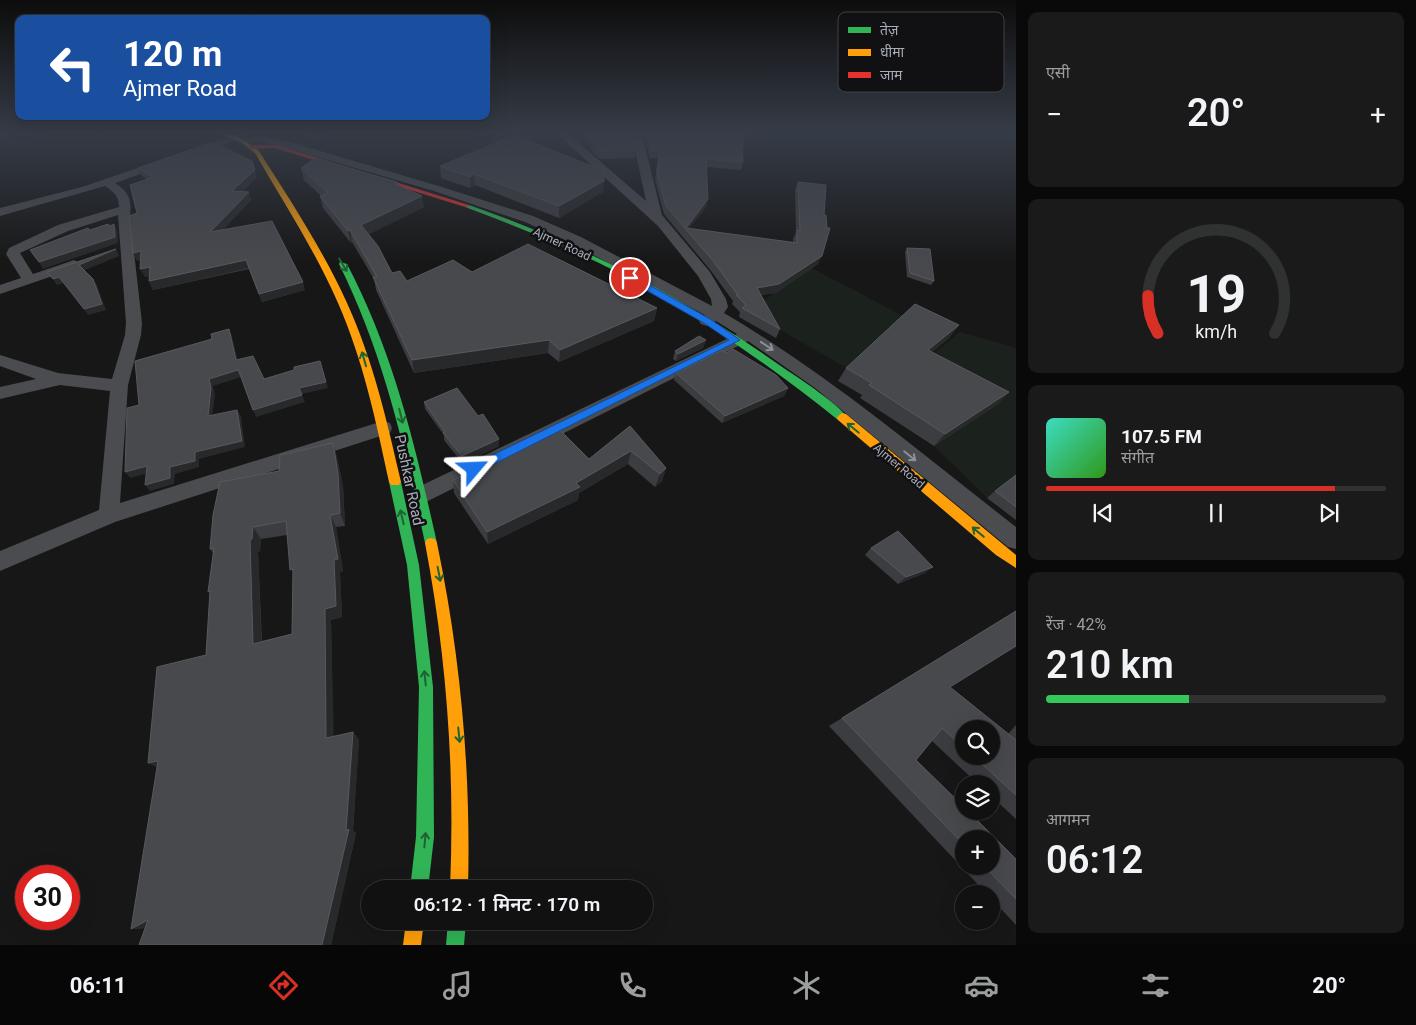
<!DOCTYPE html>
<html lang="hi">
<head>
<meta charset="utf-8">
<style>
	:root { --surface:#111; --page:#1a1a1a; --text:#f1f3f6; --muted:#9c9d9f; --line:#303131; --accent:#d93025 }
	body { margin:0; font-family:Roboto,"Noto Sans Devanagari",sans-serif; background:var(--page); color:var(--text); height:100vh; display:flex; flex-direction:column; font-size:19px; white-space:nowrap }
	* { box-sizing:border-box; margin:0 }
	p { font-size:16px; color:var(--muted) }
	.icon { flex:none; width:28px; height:28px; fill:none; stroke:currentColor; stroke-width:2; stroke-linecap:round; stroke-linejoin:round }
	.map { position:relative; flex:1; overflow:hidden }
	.drawer { display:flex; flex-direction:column; gap:12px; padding:12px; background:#090909; width:400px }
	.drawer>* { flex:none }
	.top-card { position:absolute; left:15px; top:15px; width:475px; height:105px; border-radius:10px; box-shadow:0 5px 20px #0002,0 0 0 1px var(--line); background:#1a4fa0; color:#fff; overflow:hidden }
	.controls { position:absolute; left:955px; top:720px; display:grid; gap:10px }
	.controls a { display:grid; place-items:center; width:45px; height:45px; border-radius:50%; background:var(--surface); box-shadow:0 5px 20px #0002,0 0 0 1px var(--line); font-size:25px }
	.speed { position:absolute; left:15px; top:865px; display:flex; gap:10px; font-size:25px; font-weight:700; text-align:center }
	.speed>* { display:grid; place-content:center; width:65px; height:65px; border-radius:50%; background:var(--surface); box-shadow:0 5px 20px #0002,0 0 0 1px var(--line); line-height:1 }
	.speed .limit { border:8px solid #d22; background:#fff; color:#111 }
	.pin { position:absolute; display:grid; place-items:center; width:42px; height:42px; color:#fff; margin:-21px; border:2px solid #fff; border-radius:50%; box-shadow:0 1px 5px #0007 }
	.me { position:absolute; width:55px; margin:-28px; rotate:64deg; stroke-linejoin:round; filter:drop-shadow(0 0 4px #0008) }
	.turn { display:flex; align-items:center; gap:18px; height:105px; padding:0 25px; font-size:22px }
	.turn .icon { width:65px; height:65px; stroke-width:2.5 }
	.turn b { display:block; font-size:35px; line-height:42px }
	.big { font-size:38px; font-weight:600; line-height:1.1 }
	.drawer .card { flex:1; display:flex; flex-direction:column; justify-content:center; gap:8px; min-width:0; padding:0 18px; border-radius:10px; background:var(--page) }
	.drawer .dial { align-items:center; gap:0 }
	.dial svg { height:130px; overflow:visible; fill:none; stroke:var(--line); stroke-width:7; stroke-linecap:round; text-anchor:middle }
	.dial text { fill:var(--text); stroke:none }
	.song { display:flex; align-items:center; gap:15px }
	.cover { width:60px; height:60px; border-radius:8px; background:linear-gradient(135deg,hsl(170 70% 55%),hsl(110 70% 35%)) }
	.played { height:5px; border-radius:2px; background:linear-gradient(90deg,var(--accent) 85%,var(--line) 85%) }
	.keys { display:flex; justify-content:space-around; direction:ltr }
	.heat { display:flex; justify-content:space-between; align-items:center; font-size:28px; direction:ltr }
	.charge { height:8px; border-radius:4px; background:linear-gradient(90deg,#34c759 42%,var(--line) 0) }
	.trip { position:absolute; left:361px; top:880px; width:292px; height:50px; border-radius:25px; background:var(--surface); box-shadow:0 5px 20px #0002,0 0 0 1px var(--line); font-weight:600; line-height:50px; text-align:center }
	.menu { display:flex; height:80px; justify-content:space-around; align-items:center; background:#070707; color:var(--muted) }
	.menu .icon { width:35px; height:35px }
	.menu .active { color:var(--accent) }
	.menu b { font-size:22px; color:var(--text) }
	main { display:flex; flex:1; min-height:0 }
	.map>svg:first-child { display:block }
	.green { fill:#1b211c }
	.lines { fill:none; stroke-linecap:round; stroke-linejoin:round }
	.street { fill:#4b4c50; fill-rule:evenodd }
	.fast { fill:#30b455; fill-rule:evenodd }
	.slow { fill:#ff9f0a; fill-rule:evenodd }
	.jam { fill:#e5322d; fill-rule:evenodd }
	.wall { fill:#3c3d40; fill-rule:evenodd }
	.shaded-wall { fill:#28292a }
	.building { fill:#48494d; stroke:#57595e; fill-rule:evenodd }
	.oneway { stroke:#206234 }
	.oneway2 { stroke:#8c9099 }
	.route { fill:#1a73e8; stroke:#114b97 }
	.labels { text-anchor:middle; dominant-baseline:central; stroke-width:5; stroke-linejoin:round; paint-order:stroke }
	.far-street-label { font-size:12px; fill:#a8adb8; stroke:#111113 }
	.street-label { font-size:15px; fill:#a8adb8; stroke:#111113 }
	.key { fill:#111113; stroke:#3e4045; stroke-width:1 }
	.key-label { font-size:14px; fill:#a8adb8 }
</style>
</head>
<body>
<main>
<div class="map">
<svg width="1016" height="945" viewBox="0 0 1016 945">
	<rect width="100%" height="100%" fill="#171717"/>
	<path class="green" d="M812 268 905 317 850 370 754 315 758 304Z
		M960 332 1016 348V477L987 498 934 446 997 405 920 364Z"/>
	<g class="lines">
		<path class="street" d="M246 131 249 134 242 138 262 136 290 142 442 187 533 216 581 237 712 306 711 299 698 276 658 226 554 131H565L646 201 631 131H641L662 215 710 272 726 299 728 307 724 313C828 374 921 453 1016 527V549L1008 547 815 388 748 341 428 501 421 503 414 501 411 495 414 489 737 334 716 321 707 326 701 324 699 321 705 315 571 243 525 222 434 191 284 147 262 142 239 143V139L115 183C129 192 132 200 130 216L142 323 141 335 128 385 120 503 383 421 390 423 392 428 390 433 115 522 0 571V551L99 510 110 391 60 385 0 399V387L36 379 0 366V355L58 373 112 379 125 335 126 323 118 215 68 231 20 253 33 274 74 260 81 264 79 267 0 294V285L21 278 6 254 9 248 58 225 119 207C119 196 114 192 105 186L0 216V208L82 187Z"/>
		<path class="fast" d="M465 205H469C586 246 687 299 788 371 802 380 839 405 847 417L842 421 838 420C768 364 695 313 615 271 566 246 516 226 465 207Z
			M340 262 347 264C394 354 415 445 437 543L435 547 431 548 427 547 425 543C404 445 384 355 339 264Z
			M395 478 399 479 401 482 419 565 433 687 434 837 428 889H410L416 837 419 687 407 565 389 482 391 479Z
			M448 921H466L464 945H446Z"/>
		<path class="slow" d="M212 131C230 131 245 140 259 151 290 200 323 250 347 303 373 360 387 421 401 482L399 485H391L389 482C376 421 363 360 338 303 315 250 283 202 255 153L241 142Z
			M842 413 846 414 1016 555V568L996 555 838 420 837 417Z
			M431 538 435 539 437 543C461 658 471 772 468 889H450C455 772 447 658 425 543L427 539Z
			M406 921H424L421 945H403Z"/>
		<path class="jam" d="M277 145 469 205 470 206 465 207 275 148 251 149 248 147 251 145Z"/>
	</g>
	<path class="wall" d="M18 131H60L40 139Z
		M88 131H118L100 137Z
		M296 131H339L318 140Z
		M587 131 636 150 635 158 600 159 593 153 586 138Z
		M643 131H746L742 149 743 162 741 170 707 167 706 207 689 228 793 242V239L796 232 795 190 798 182 818 264 776 293 761 295 780 329 776 338 739 317 740 312 732 304 733 301 711 271 664 214 655 180 658 158H650Z
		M440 166 603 192 559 218 475 185 470 188 441 178Z
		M138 168 257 177 242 192H249L251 200 223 230 305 290 262 302 249 269 153 290 149 281V276L145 277 141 260 137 261V213L147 179 142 176Z
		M301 168 397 185 424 207 369 234 392 273 407 281 472 272 657 308 654 321 559 362 548 353 414 373 376 290 374 279 352 242 351 243 323 208 320 196H321L304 180Z
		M907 248 934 281 931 285 907 277 905 252Z
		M959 325 949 338 932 352 1009 392 997 405 934 446 860 398 862 395 838 381 846 368Z
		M706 340 703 348 676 361 673 359 675 351Z
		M676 373 788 388 784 396 722 423 674 380Z
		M424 402 478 416 499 439V446L463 464 444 440V435L425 409Z
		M630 426 666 468 662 481 655 487 628 464 579 493 578 500 488 544 454 493 453 480 474 470V467L512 452 589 459Z
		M333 443 337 457 343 486 345 526 336 527 343 571 340 572 342 617 331 620 333 737 353 732 359 740 353 831 356 833 331 945H139L145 928 131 929 206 655 213 553 210 549 279 471ZM287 535 293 575 292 634 262 641 258 552 260 551 261 539Z
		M1016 475V520L987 498 995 491Z
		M871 548 925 573 898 584 865 555Z
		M1016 611 950 687 1008 734 1016 725V819L991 796V784H978L932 741 916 760 1016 859V925L991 898V894H987L829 726ZM964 729 991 756H964ZM964 839 991 866H964Z"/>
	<path class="shaded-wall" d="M35 131H60L40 139Z
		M97 131H118L100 137Z
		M316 131H339L318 140Z
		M252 161 257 177 235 199 232 191Z
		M474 174 475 185 470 188V177Z
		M604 181 603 192 559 218V206Z
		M249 192 251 200 214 240 210 232Z
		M422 196 424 207 363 237 361 225Z
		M708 199 706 207 687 231 686 228Z
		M114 224 117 230 118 243 43 269 39 262Z
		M350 230 352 242 351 243 348 231Z
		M116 249 119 256 83 271 79 265Z
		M141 251 145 260 137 261 133 253Z
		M822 256 818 264 776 293 754 296 757 288Z
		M246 260 249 268 153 290 149 281Z
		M150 267 154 275 145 277 140 269Z
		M59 277 64 283 57 285 53 279Z
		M93 279 97 285 106 310 88 315 84 309Z
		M303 282 305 290 262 302 259 294Z
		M657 308 654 321 559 362 560 350Z
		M959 325 949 338 919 363 928 350Z
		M229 329 232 336 239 366 236 360Z
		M549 340 548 353 414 373 412 360Z
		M706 340 703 348 676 361 678 354Z
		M320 361 328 388 302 394 299 388Z
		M238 370 241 377 213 386 215 395 211 422 208 416 209 379Z
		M788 388 784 396 722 423 725 416Z
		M1009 392 997 405 934 446 945 434Z
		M302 395 305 402 256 417 253 410Z
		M237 410 241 416 245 447 199 459V467L175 474 174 484 150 491 145 485 170 467 195 452Z
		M499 439V446L463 464 462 456Z
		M333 443 337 457 343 486 345 526 340 513Z
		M631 451 628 464 579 493 578 500 488 544 487 532 576 483Z
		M147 466 152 472 130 478 125 472Z
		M666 468 662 481 655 487 660 474Z
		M330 515 336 527 343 571 340 572 342 617 331 620 334 746 326 738 325 609Z
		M253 527 261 539 260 551 258 552 262 654 253 644 250 540Z
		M933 567 925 573 898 584 906 577Z
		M353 732 359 740 353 831 356 833 331 945H322L346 831Z
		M158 761 162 770 148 763Z
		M148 920 149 928 131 929Z"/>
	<path class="building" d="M587 131H632L636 150 601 151 594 145Z
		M646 131H746L742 149 743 162 706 159 708 199 686 228 797 243V230L800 231 798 182 826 185 824 215H826L827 228H830L822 256 779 284 757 288 780 329 742 308 746 305 736 295H738L714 262 666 206 657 172 660 150H651Z
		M515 135 604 171V181L559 206 474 174 470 177 440 166Z
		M213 142 252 161 255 170 232 191 249 192 210 232 272 221 303 282 259 294 246 260 149 281 150 267 140 269 141 251 133 253 129 216 137 213 130 185 153 177 138 168Z
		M315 158 397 182 395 184 422 196 361 225 378 246 392 273 400 271 407 281 453 260 472 272 528 244 657 308 560 350 549 340 412 360 373 277H377L350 230 348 231 320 196 328 193 301 168Z
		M108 224 110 226 114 224 115 237 39 262 30 250 88 228 90 230Z
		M907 248 930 249 934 281 910 273Z
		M116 249 79 265 93 279 102 304 84 309 59 277 53 279 47 272Z
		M915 304 959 325 928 350 1009 392 945 434 869 385 872 383 846 368Z
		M229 329 236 360 253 356 264 379 294 370V367L320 361 326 382 299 388 302 395 253 410 238 369V370L209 379 211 388 208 416 237 410 242 441 195 452V461L170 467V478L145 485 147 466 125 472 127 408 139 405 135 361 212 339 211 334Z
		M699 336 706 340 678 354 675 351Z
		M733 349 776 375 788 388 725 416 676 373 722 350 726 353Z
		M457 388 478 416 483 414 499 439 462 456 443 433 445 432 424 402Z
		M630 426 666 468 660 474 631 451 576 483 580 487 487 532 453 480 476 469 474 467 510 449 512 452 559 429 589 459Z
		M333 443 338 473 340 513 330 515 338 559 334 560 336 606 325 609 326 738 353 732 346 831 349 829 322 945H139L148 920 131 929 158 761 148 763 157 667 206 655 210 591 208 592 214 548 210 549 213 515 220 482 279 471 280 455ZM286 521 290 570 293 569 292 634 253 644 250 540 252 539 253 527Z
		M1016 475V507L995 491Z
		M898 531 933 567 906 577 871 548Z
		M1016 611V646L950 687 1016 740V795L973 756H991V729H964V748L942 728 916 760 964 807V811H968L1016 859V899L984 866H991V839H964V845L842 718Z"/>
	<defs><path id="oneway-shaft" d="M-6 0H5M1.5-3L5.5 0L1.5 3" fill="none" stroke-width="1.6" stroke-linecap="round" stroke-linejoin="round" transform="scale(1.25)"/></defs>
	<g class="oneway">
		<use href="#oneway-shaft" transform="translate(343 265) rotate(59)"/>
		<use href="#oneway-shaft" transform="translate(364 359) rotate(-106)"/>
		<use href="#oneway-shaft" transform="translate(401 416) rotate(76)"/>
		<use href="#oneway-shaft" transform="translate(853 428) rotate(-141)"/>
		<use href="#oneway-shaft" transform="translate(402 517) rotate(-103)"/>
		<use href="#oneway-shaft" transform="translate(978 532) rotate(-140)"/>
		<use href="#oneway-shaft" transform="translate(439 574) rotate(79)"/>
		<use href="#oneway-shaft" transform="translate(425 678) rotate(-96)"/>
		<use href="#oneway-shaft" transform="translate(459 735) rotate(84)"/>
		<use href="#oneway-shaft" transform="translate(425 840) rotate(-85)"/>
	</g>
	<g class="oneway2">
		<use href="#oneway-shaft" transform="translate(767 346) rotate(34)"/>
		<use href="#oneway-shaft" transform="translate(910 456) rotate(39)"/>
	</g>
	<linearGradient id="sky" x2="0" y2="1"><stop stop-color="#0d0d0d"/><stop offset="0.5" stop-color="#363c47"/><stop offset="1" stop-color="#363c47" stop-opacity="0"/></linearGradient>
	<rect width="1016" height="264" fill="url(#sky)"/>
	<path class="route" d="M628 276H633L710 319 740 340 478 472H470L468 469 470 466 729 340 704 323 628 280Z"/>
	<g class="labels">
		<g class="far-street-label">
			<text transform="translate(562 244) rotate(25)">Ajmer Road</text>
			<text transform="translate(899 466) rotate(40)">Ajmer Road</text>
		</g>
		<g class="street-label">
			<text transform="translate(409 480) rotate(78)">Pushkar Road</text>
		</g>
	</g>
	<rect x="838" y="12" width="166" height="80" rx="8" class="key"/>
	<rect x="848" y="27" width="23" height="6" fill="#30b455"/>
	<rect x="848" y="49" width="23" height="7" fill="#ff9f0a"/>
	<rect x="848" y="72" width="23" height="6" fill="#e5322d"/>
	<g class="key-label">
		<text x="880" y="35">तेज़</text>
		<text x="880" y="57">धीमा</text>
		<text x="880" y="80">जाम</text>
	</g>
</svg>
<div class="controls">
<a><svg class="icon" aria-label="search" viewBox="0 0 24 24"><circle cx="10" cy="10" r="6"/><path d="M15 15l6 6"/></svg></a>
<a><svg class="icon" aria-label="layers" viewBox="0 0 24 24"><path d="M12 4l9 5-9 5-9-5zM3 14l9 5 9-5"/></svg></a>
<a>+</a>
<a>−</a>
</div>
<div class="speed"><div class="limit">30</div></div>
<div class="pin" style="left:630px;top:278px;background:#d93025"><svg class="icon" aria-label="arrive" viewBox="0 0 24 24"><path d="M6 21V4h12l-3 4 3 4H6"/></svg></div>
<svg class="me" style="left:474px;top:469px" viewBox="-20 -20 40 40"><path d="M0-17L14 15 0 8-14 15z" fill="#1a73e8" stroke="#fff" stroke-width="4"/></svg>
<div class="trip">06:12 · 1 मिनट · 170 m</div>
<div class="top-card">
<div class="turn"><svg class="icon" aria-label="left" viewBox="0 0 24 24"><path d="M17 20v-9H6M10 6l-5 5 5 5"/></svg><div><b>120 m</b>Ajmer Road</div></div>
</div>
</div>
<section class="drawer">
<div class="card"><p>एसी</p>
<div class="heat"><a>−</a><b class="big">20°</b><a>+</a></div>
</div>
<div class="card dial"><svg viewBox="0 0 100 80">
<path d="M14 69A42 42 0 1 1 86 69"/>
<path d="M14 69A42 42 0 0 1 8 46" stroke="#d93025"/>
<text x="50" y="56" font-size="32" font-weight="700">19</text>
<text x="50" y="72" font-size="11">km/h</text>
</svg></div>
<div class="card">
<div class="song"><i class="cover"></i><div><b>107.5 FM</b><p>संगीत</p></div></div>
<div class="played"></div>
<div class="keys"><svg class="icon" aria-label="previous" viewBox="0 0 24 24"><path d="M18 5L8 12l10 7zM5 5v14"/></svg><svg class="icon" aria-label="pause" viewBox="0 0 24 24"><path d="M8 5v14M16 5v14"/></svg><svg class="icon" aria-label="next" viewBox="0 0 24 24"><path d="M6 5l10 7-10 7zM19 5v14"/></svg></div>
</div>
<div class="card"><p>रेंज · 42%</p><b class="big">210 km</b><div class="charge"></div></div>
<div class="card"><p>आगमन</p><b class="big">06:12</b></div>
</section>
</main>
<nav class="menu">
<b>06:11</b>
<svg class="icon active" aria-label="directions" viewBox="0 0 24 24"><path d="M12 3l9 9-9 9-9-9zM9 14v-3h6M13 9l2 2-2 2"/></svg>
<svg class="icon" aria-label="music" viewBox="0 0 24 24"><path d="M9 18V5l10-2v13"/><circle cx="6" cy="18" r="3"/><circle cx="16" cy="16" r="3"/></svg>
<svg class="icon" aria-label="phone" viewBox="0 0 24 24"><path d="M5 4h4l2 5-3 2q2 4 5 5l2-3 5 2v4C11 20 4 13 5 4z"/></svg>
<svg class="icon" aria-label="climate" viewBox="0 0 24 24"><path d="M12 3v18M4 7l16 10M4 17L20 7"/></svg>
<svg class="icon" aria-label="car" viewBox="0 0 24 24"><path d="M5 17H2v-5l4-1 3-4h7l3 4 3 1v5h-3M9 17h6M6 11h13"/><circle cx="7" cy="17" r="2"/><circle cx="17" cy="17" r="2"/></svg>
<svg class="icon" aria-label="filters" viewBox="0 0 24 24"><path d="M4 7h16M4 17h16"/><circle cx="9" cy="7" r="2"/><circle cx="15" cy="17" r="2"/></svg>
<b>20°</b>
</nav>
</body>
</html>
